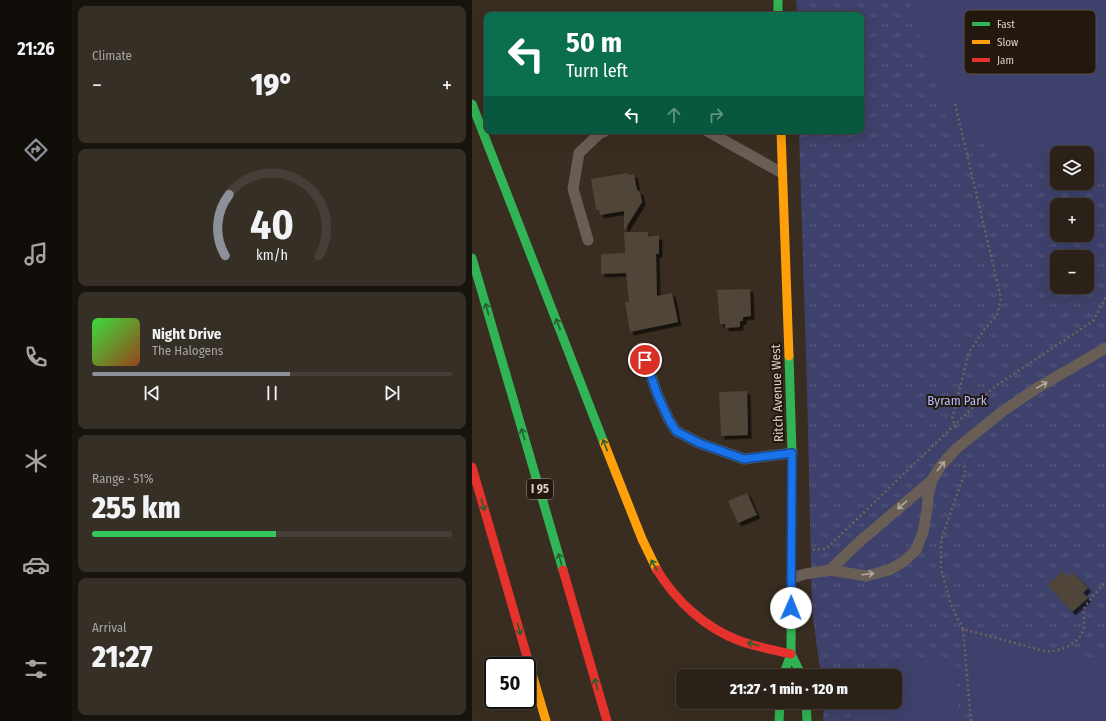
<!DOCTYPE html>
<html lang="en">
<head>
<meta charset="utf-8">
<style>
	:root { --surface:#2a2218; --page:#362f25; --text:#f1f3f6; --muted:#a5a4a2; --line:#463f37; --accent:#8c9099 }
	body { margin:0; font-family:"Fira Sans Condensed",sans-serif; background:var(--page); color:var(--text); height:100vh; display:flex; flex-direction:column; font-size:15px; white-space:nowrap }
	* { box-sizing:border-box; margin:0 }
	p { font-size:13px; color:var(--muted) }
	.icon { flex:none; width:22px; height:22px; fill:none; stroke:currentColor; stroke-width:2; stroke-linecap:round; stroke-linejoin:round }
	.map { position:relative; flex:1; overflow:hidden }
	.side { display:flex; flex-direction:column; gap:6px; padding:6px; background:#17130d; width:400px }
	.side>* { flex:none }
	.guide { position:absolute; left:12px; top:12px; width:380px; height:122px; border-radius:8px; box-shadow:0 4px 16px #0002,0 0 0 1px var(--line); background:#0b6e4f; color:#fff; overflow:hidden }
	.fabs { position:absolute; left:578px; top:146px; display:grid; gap:8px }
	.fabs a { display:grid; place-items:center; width:44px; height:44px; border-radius:8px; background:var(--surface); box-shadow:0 4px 16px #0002,0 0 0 1px var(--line); font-size:20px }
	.speed { position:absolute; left:12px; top:657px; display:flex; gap:8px; font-size:20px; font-weight:700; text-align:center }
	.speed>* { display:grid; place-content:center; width:52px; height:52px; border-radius:50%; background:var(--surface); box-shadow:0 4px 16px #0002,0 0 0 1px var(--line); line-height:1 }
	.speed .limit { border:2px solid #111; border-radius:6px; background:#fff; color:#111 }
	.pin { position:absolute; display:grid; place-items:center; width:34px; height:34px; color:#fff; margin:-17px; border:2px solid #fff; border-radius:50%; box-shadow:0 1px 4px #0007 }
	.me { position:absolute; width:44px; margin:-22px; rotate:1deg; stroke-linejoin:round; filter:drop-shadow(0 0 3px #0008) }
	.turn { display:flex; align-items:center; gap:14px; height:84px; padding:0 16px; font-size:18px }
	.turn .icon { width:52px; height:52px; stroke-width:2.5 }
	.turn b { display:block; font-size:28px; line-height:34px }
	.lanes { display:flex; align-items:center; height:38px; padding:0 16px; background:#0003; justify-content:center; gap:20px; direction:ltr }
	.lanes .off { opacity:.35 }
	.big { font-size:30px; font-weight:800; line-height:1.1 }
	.side .card { flex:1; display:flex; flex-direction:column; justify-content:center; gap:6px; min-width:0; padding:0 14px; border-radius:8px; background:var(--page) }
	.side .dial { align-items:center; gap:0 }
	.dial svg { height:104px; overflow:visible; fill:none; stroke:var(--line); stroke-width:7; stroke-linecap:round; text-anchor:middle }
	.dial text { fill:var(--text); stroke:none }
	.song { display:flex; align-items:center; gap:12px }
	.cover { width:48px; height:48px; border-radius:6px; background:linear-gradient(135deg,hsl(120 70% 55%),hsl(20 70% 35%)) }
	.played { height:4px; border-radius:2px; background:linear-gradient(90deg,var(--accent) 55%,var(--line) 55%) }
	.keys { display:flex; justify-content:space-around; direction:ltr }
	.heat { display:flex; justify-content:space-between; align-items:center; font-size:22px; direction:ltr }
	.charge { height:6px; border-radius:3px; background:linear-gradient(90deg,#34c759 51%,var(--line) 0) }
	.trip { position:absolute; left:204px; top:669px; width:226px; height:40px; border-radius:8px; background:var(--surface); box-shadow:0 4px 16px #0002,0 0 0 1px var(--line); font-weight:800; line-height:40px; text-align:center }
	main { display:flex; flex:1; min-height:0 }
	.tabs { display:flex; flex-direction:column; width:72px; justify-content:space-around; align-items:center; background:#110e0a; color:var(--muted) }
	.tabs .icon { width:28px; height:28px }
	.tabs .selected { color:var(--accent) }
	.tabs b { font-size:18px; color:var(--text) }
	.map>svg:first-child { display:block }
	.park { fill:url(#park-tufts); fill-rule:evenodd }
	.pitch { fill:#3e416b }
	.building { fill:#504437; filter:url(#shadow) }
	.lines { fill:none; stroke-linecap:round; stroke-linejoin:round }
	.path { stroke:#6c635b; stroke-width:2.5; stroke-dasharray:2 3; stroke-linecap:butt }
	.lane { stroke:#685e55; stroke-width:11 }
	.fast { stroke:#30b455; stroke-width:9 }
	.slow { stroke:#ff9f0a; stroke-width:9 }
	.jam { stroke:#e5322d; stroke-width:9 }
	.oneway { stroke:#285e2e }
	.oneway2 { stroke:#b4a89c }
	.route-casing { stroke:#114b97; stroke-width:10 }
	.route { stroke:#1a73e8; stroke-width:7 }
	.labels { text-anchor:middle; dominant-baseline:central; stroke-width:4; stroke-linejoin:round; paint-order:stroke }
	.shield { fill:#22180e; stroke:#a5998c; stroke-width:1 }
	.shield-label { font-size:12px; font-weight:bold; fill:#ddd0c2 }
	.street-label { font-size:13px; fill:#ddd0c2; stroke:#22180e }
	.park-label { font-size:13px; fill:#b5befb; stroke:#22180e }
	.key { fill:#22180e; stroke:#5a4f44; stroke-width:1 }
	.key-label { font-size:11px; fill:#ddd0c2 }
</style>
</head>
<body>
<main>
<nav class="tabs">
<b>21:26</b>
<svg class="icon selected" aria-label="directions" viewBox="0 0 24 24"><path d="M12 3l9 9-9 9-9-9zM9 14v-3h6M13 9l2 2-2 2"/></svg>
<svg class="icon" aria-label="music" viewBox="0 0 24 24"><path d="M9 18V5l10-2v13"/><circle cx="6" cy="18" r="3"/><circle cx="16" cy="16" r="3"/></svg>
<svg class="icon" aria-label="phone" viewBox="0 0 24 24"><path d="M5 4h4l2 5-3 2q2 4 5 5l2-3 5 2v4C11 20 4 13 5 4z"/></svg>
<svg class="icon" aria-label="climate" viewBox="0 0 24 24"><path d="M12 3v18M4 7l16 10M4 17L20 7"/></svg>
<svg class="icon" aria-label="car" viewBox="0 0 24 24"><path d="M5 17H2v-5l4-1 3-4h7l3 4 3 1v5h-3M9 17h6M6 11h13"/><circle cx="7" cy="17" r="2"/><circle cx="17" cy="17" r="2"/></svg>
<svg class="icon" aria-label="filters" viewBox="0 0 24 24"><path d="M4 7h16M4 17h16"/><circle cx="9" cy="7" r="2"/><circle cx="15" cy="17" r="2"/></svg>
</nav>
<section class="side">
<div class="card"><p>Climate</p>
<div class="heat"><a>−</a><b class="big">19°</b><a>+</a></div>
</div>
<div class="card dial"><svg viewBox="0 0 100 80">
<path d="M14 69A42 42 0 1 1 86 69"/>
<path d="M14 69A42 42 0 0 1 17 22" stroke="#8c9099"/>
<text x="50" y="56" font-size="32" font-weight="700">40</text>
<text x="50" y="72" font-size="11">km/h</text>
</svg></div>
<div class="card">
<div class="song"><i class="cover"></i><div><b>Night Drive</b><p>The Halogens</p></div></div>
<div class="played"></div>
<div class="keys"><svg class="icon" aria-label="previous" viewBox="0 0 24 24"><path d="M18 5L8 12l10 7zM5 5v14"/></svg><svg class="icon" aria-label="pause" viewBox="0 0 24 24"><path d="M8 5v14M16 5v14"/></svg><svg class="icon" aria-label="next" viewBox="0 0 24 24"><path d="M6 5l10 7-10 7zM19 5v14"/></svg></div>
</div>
<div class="card"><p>Range · 51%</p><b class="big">255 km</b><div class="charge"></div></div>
<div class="card"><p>Arrival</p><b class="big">21:27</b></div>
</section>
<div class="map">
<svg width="634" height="721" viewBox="0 0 634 721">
	<defs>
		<pattern id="park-tufts" width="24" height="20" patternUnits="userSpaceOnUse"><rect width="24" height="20" fill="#3e416b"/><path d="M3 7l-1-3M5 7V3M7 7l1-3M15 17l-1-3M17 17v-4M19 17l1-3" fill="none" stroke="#595b7e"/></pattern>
		<filter id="shadow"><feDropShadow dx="3.5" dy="3.5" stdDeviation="0" flood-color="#0009"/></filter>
	</defs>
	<rect width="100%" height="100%" fill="#382d20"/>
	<path class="park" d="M324 0H634V721H351L352 702H423V676H349L340 611 335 387 327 131H389V15H325ZM585 153H615V183H585ZM585 205H615V235H585ZM585 257H615V287H585Z"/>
	<path class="pitch" d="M446 0H634V168L615 166V153H585V163L548 160 478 130 438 5Z
		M491 629 634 662V721H500Z
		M483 661 488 721H378L377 702H423V676H375L374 669Z"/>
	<path class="building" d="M156 173V175L162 174 165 190 168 192 170 202 152 231V211L128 215 127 210H124L119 179Z
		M152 232H176V236H187V254H184L185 296 200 293 206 322 158 332 153 302H157L154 273 129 274V254L153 253Z
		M278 289 279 316 271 317V321H268V327L253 328V324H248L245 290Z
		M275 391 276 435 249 436 247 392Z
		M275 493 285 515 266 523 256 501Z
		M591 571 596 576 601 572 616 588 611 593 616 598 600 612 576 585Z"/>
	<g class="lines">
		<path class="path" d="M483 104 529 298 525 315 512 330 497 352 480 419 485 430
			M341 550 354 549 522 387 621 321 634 297
			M491 629 479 605 469 569V540L493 472 492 462
			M499 721 491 629 565 649C569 650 574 651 578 651 590 651 606 643 611 631 614 624 610 614 613 606L634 581"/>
		<path class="lane" d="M235 131 310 173
			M116 240 101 189 107 153 127 134 133 131
			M169 348 186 396 197 420 204 431 227 443 272 459 320 453
			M358 570 386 543 460 480
			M320 578 333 574 358 570 394 576 417 570 431 562 444 550 451 532 455 510 456 496 460 480 468 467 484 449 531 411 565 388 634 348"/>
		<path class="fast" d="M306 0V15
			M0 104 132 443
			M0 258 91 570
			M319 654 330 676
			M311 676 319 654 320 453 317 356
			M334 702 335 721
			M307 721 308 702"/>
		<path class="slow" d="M309 131 317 356
			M132 443 170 539 185 570
			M56 660 74 721"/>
		<path class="jam" d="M0 467 56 660
			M91 570 135 721
			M185 570C204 601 233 628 268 641 285 647 302 650 319 654"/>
	</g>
	<defs><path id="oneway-shaft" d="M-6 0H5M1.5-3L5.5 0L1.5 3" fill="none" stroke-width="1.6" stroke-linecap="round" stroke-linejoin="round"/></defs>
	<g class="oneway">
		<use href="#oneway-shaft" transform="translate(15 309) rotate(-106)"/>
		<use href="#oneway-shaft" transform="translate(86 324) rotate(-111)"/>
		<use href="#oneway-shaft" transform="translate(51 434) rotate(-106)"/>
		<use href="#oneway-shaft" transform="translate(133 445) rotate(-111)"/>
		<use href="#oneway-shaft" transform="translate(11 505) rotate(74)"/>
		<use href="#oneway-shaft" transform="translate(88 559) rotate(-106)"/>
		<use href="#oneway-shaft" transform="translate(182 565) rotate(-119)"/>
		<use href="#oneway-shaft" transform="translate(47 629) rotate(74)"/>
		<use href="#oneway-shaft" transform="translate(281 644) rotate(-166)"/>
		<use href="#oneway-shaft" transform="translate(124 684) rotate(-106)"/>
	</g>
	<g class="oneway2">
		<use href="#oneway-shaft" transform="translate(570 385) rotate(-30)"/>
		<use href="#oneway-shaft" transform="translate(469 466) rotate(-52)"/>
		<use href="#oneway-shaft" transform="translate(430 505) rotate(139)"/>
		<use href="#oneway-shaft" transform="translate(396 574) rotate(-7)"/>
	</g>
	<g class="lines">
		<defs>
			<path id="route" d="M173 360 186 396 197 420 204 431 227 443 272 459 320 453 319 608"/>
		</defs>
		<use href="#route" class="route-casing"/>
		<use href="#route" class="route"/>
	</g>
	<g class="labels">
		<rect class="shield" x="55" y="479" width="26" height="20" rx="3"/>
		<g class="shield-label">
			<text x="68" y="489">I 95</text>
		</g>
		<g class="street-label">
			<text transform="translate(305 393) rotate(-92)">Ritch Avenue West</text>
		</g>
		<g class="park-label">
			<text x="485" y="400">Byram Park</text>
		</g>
	</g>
	<rect x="492" y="10" width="132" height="64" rx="6" class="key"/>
	<rect x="500" y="22" width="18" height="4" fill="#30b455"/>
	<rect x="500" y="40" width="18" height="4" fill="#ff9f0a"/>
	<rect x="500" y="58" width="18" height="4" fill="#e5322d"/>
	<g class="key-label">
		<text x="525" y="28">Fast</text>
		<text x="525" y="46">Slow</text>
		<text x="525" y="64">Jam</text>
	</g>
</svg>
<div class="fabs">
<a><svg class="icon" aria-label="layers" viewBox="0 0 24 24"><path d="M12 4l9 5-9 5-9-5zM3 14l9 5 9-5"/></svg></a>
<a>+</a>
<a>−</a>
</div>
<div class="speed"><div class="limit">50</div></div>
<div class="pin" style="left:173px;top:360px;background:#d93025"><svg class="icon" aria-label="arrive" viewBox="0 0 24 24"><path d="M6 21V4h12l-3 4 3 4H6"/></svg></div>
<svg class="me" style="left:319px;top:608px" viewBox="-20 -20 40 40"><circle r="19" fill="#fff"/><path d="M0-13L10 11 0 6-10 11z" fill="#1a73e8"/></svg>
<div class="trip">21:27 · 1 min · 120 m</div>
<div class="guide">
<div class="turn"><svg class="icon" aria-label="left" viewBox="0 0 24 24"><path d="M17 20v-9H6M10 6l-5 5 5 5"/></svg><div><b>50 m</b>Turn left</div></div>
<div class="lanes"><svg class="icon" aria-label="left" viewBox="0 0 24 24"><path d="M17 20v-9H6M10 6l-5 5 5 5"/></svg><svg class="icon off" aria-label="ahead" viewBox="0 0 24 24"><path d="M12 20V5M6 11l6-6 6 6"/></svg><svg class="icon off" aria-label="right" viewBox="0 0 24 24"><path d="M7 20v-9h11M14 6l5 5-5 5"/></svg></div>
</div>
</div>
</main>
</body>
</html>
